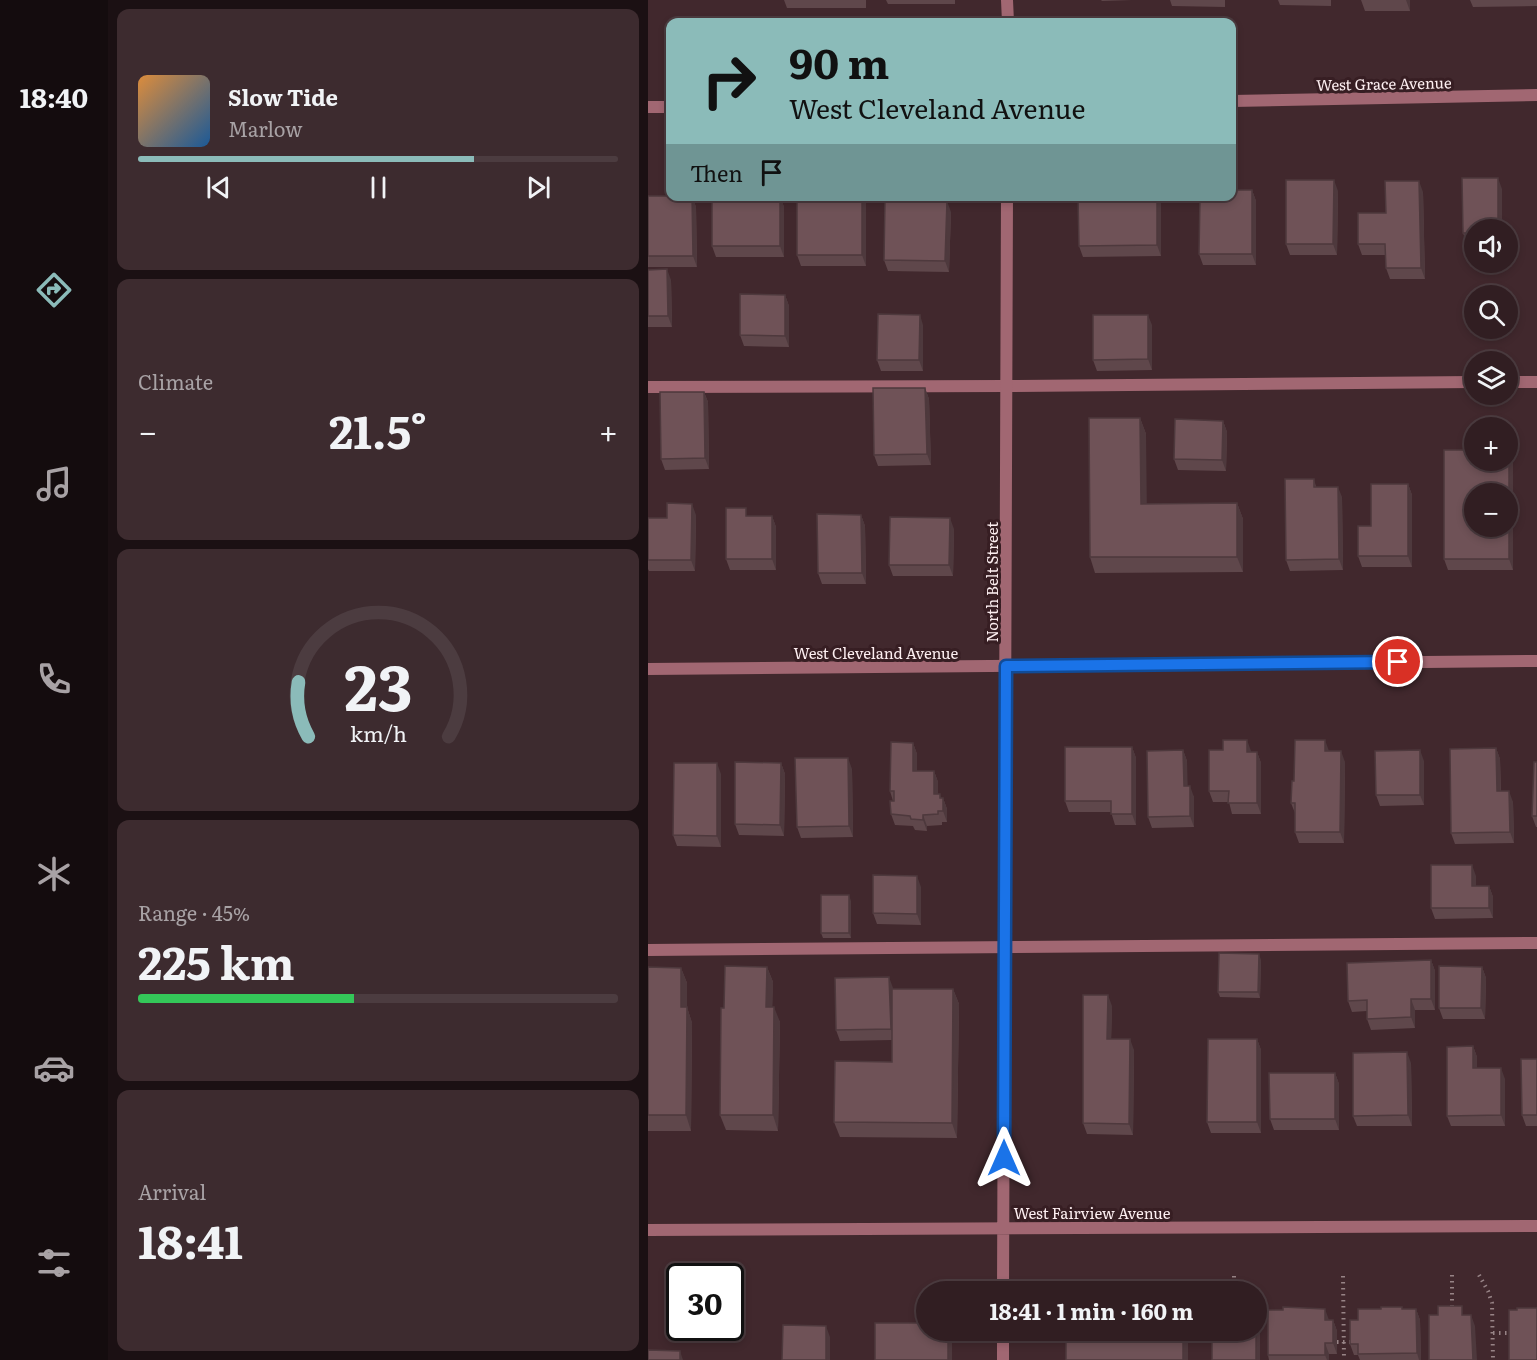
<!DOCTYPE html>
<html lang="en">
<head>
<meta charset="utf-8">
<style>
	:root { --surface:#311e22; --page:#3d2b2f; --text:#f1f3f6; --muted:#a8a2a5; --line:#4c3c40; --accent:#8bbbb9 }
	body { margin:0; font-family:Literata,serif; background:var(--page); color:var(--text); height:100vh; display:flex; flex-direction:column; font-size:22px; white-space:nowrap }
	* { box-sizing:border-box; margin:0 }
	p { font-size:20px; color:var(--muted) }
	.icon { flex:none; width:33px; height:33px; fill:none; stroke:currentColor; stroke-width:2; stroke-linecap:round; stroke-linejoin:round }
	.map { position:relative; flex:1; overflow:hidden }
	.sheet { display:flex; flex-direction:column; gap:9px; padding:9px; background:#1b1013; width:540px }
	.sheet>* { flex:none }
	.banner { position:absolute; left:18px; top:18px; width:570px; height:183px; border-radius:12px; box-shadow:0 3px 9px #0003,0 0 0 2px var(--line); background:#8bbbb9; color:#111; overflow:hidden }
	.buttons { position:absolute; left:816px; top:219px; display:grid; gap:12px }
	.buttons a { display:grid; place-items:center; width:54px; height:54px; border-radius:50%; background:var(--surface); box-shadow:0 3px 9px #0003,0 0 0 2px var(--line); font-size:30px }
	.speed { position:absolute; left:18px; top:1263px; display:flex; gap:12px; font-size:30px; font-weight:700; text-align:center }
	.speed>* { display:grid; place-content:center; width:78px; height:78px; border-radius:50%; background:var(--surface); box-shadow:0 3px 9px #0003,0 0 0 2px var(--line); line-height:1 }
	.speed .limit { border:3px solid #111; border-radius:9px; background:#fff; color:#111 }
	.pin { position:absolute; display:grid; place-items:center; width:51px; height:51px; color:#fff; margin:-26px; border:3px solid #fff; border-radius:50%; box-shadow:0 2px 6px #0007 }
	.me { position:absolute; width:66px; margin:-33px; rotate:0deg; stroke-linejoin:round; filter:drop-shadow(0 0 4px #0008) }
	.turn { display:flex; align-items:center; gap:21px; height:126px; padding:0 24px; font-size:27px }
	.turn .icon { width:78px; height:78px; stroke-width:2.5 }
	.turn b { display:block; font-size:42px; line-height:51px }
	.then { display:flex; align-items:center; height:57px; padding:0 24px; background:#0003; gap:12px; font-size:22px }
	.big { font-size:45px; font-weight:700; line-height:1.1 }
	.sheet .tile { flex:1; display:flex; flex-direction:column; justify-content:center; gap:9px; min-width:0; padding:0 21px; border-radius:12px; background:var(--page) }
	.sheet .dial { align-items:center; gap:0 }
	.dial svg { height:156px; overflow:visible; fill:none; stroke:var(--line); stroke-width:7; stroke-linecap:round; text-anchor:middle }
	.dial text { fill:var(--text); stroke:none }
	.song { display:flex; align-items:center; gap:18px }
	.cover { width:72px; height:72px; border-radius:9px; background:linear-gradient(135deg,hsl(30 70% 55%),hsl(210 70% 35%)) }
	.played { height:6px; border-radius:3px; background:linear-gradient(90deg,var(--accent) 70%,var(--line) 70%) }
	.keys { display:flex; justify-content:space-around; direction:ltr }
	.heat { display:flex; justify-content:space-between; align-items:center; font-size:33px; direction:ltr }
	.charge { height:9px; border-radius:4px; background:linear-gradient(90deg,#34c759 45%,var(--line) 0) }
	.trip { position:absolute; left:268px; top:1281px; width:351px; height:60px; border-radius:30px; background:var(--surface); box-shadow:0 3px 9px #0003,0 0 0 2px var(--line); font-weight:700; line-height:60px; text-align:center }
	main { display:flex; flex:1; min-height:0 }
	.dock { display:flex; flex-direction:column; width:108px; justify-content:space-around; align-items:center; background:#140c0e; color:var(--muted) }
	.dock .icon { width:42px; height:42px }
	.dock .current { color:var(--accent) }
	.dock b { font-size:27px; color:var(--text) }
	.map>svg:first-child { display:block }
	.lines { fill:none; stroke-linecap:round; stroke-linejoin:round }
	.path { stroke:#978386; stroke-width:4; stroke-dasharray:1.5 4.5; stroke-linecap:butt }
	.service { stroke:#a16772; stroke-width:12 }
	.minor { stroke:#a16772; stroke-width:12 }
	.wall { fill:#5f474b }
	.shaded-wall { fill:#4e393d }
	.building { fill:#6f5257; stroke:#4e393d; stroke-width:1.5; fill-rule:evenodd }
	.route-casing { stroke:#114b97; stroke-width:15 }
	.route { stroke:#1a73e8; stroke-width:10 }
	.labels { text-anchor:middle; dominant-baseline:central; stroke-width:6; stroke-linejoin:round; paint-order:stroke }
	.street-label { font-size:15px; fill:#fdeff1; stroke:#371e23 }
</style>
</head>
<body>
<main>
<nav class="dock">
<b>18:40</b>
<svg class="icon current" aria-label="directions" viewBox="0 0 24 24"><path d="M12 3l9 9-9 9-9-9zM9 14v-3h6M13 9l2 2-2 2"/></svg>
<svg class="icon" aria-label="music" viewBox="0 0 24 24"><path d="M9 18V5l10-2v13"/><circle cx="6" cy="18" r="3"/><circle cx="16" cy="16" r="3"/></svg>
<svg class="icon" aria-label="phone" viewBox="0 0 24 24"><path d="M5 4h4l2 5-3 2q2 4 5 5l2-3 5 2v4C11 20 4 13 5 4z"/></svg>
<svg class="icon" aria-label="climate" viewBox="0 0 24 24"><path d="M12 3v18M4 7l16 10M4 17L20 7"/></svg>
<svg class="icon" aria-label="car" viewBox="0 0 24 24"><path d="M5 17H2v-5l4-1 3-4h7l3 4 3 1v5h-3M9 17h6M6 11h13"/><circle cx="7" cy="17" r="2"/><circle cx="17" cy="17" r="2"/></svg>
<svg class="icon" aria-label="filters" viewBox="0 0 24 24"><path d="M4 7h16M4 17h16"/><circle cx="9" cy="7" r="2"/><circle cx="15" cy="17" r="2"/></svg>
</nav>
<section class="sheet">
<div class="tile">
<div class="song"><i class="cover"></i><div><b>Slow Tide</b><p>Marlow</p></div></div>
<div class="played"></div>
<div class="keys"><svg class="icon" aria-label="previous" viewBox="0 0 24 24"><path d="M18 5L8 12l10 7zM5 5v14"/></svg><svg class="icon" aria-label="pause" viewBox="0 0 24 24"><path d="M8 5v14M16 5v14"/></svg><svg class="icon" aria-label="next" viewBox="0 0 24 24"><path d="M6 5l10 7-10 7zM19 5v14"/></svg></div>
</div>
<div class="tile"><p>Climate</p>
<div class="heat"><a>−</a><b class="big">21.5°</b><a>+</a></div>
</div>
<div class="tile dial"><svg viewBox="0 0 100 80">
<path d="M14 69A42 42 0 1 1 86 69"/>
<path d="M14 69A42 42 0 0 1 9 41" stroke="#8bbbb9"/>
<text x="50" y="56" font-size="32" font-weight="700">23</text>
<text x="50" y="72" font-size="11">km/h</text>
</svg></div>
<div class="tile"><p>Range · 45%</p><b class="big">225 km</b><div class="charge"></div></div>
<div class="tile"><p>Arrival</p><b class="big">18:41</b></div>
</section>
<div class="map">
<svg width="889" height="1360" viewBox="0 0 889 1360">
	<rect width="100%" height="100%" fill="#41282d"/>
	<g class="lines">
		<path class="path" d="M804 1275V1310
			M831 1275 840 1291 844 1303 845 1360
			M586 1276V1292
			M695 1276 696 1360
			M845 1333H865
			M689 1342H705"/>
		<path class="service" d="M860 382H889
			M0 387 358 386 826 382
			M0 950 889 943"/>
		<path class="minor" d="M359 0 360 22
			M584 101 889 95
			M0 107H22
			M0 669 889 661
			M0 1230 889 1226
			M355 1292 359 196
			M355 1360V1330"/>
	</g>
	<path class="wall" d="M136 0H218V8H139Z
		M238 0H307V4H240Z
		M453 0H484L454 1Z
		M522 0H577V7L524 6Z
		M630 0H683V6L632 5Z
		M713 0H762V11H717Z
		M822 0H889V6L825 7Z
		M854 189V230H826V245L819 244 815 233Z
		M604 190 608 201V265H555L551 254Z
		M690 191 689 255H642L638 244Z
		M775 192 777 279H742L738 268V255H714L710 244 738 213Z
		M0 196H44L48 207 49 267H0Z
		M132 196 136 207V257H68L64 246Z
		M149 196H216L218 204V266H153L149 255Z
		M513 199V256L435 257 431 246Z
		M303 212 301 272 240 271 236 260Z
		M0 270 23 280 24 327H0Z
		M137 295 141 306V347L96 346 92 335Z
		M275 325V371H233L229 360Z
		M504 325V370L449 371 445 360Z
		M277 388 281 399 283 465 230 466 226 455Z
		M56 392 60 402 61 469 17 470 13 459Z
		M492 418 498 434V504L589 503 595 519V572L447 573 442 557Z
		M575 421 579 432 578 471 530 470 526 459Z
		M865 460V570H800L796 559Z
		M666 479 668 487 694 497 695 570 642 571 638 560Z
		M760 484 764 495V567H714L710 556 723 526Z
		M48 515 47 571H1L0 569V518H19Z
		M213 515 217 526 218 584H174L170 573Z
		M100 516H124L128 527V570H82L78 559Z
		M306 529 305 576H245L241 565Z
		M265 743 269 754V771H286L290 782V794L293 798H295L299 809V822H294V825L279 826V831L267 830 265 826 247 825 243 814 245 801 242 791Z
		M484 747 488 758V825H467L463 812H421L417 801Z
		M848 748 852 759 853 791 865 802 866 843 807 844 803 833Z
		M535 750 539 761V786L546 797V827L504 828 500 817Z
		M603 751V752H609L613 763V814H584L581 802H565L561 791Z
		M680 751 697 762 696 843H651L647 832V813L643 803 646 781Z
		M776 761V805L732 806 728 795Z
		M889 762V827H888L884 816Z
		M133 763 137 774 136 836 91 835 87 824Z
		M204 769 205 837 153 838 149 827Z
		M73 774V847L29 846 25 835Z
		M828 876V886H841L845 897V918L787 919 783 908Z
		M273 887V925L229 924 225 913Z
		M203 901V938H175L173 933Z
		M613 960 612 998 572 997 570 992Z
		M783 960 787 971V1010H767V1028L723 1030 719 1019V1011L704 1012 700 1001Z
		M0 967 33 968 39 983V1007L44 1023 43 1131H0Z
		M119 967 125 982 124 1007 132 1022 130 1131 78 1130 72 1115 76 1008Z
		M834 967 838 978 837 1019H795L791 1008Z
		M245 989H305L311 1004 309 1138 192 1137 186 1122 244 1062V1040L192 1041 188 1030Z
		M464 1006 463 1039 486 1050 485 1135 439 1134 435 1123Z
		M609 1039 613 1050V1133H563L559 1122Z
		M825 1046 829 1057V1068L857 1079V1126H803L799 1116Z
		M889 1059V1126H878L874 1115Z
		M763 1063 764 1126H709L705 1116Z
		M687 1073 691 1084V1130H626L622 1119Z
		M755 1309H768L772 1320 773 1360H712L710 1355H706L702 1344 710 1320Z
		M681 1320H685L689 1331V1354H681V1360H621L620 1355Z"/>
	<path class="shaded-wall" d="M758 0H762V11Z
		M850 178 854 189V230H850Z
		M686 180 690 191 689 255 685 244Z
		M771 181 775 192 777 279 773 268Z
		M604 190 608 201V265L604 254Z
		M44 196 48 207 49 267 45 256Z
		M132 196 136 207V257L132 246Z
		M214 196H216L218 204V266L214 255Z
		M509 196H512L513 199V256L509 245Z
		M299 201 303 212 301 272 297 261Z
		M19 269 23 280 24 327 20 316Z
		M137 295 141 306V347L137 336Z
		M272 315 275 325V371L271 360Z
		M500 315 504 325V370L500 359Z
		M277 388 281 399 283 465 279 454Z
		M56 392 60 402 61 469 57 458Z
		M492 418 498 434 499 519 493 504Z
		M575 421 579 432 578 471 574 460Z
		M861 449 865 460V570L861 559Z
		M760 484 764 495V567L760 556Z
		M690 487 694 497 695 570 691 559Z
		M589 503 595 519V572L589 557Z
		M44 504 48 515 47 571 43 560Z
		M213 515 217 526 218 584 214 573Z
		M124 516 128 527V570L124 559Z
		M302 518 306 529 305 576 301 565Z
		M599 740 603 751V763L599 752Z
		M677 740 681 751H677Z
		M265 743 269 754V782L265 771Z
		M484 747 488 758V825L484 814Z
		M848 748 852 759 853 802 849 791Z
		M535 750 539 761 540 797 536 786Z
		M772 750 776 761V805L772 795Z
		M693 751 697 762 696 843 692 832Z
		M609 752 613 763V814L609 803Z
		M200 758 204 769 205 837 201 826Z
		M69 763 73 774V847L69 836Z
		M133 763 137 774 136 836 132 825Z
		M286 771 290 782V805L286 794Z
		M542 786 546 797V827L542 816Z
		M861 791 865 802 866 843 862 832Z
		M292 794 295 802V798L299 809V822L295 811Z
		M275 815 279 826V831L275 820Z
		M824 865 828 876V897L824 886Z
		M269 876 273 887V925L269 914Z
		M841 886 845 897V918L841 908Z
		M201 895 203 901V938L201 933Z
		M611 954 613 960 612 998 610 992Z
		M783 960 787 971V1010L783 999Z
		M119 967 125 982 124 1022 118 1007Z
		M834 967 838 978 837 1019 833 1008Z
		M33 968 39 983V1023L33 1007Z
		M241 977 245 988 247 1040 243 1029Z
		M305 989 311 1004 309 1138 304 1123Z
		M460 995 464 1006 463 1049 459 1039Z
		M763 999 767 1010V1028L763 1017Z
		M39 1007 44 1023 43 1131 38 1115Z
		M126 1007 132 1022 130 1131 125 1115Z
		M482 1039 486 1050 485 1135 481 1124Z
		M609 1039 613 1050V1133L609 1122Z
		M825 1046 829 1057V1079L825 1068Z
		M759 1052 763 1063 764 1126 760 1115Z
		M853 1068 857 1079V1126L853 1115Z
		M687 1073 691 1084V1130L687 1119Z
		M677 1309 681 1320H677Z
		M768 1309 772 1320 773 1360H771L769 1353Z
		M823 1315 827 1326 829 1360H825Z
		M609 1318 612 1326V1360H608Z
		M685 1320 689 1331V1354L685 1343Z
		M178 1326 182 1337V1360H178Z
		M300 1330H303L304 1334V1360H300Z
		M535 1330H540V1360H535Z
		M677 1343 681 1354V1360H679L677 1355Z
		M32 1351 35 1360H32Z"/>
	<path class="building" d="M814 178H850V230H826V244V233H815Z
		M638 180H686L685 244H638Z
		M737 181H771L773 268H738L737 244H710V213H738Z
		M584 190H604V254H551L552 196H584Z
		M0 196H44L45 256H0Z
		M102 196H132V246H64V201L103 202Z
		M149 196H214V255H149Z
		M509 196V245L431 246 430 197Z
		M237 200 299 201 297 261 236 260Z
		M19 269 20 316H0V270Z
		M92 294 137 295V336L92 335Z
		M230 314 272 315 271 360H229Z
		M445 315H500V359L445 360Z
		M225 388H277L279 454 226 455Z
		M12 392H56L57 458 13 459Z
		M441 418H492L493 504 589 503V557H442Z
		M527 419 575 421 574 460 526 459Z
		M860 449H861V559H796V450H826V460H860ZM826 494H860V526H826Z
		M637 479H666V487H690L691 559 638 560Z
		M723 484H760V556H710V526H723Z
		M19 503 44 504 43 560H0V518H19Z
		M78 508H98V516H124V559H78Z
		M169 514 213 515 214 573H170Z
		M242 517 302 518 301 565H241Z
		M575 740H599V752H609V803H580L581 791H561V750H575Z
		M647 740H677V751H693L692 832H647V803H643L644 781H646Z
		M243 742 265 743V771H286V794H292V798H295V811H290V814L275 815V820L263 819 262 816 243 814 242 801H246V791H242Z
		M417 747H484V814H463V801H417Z
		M848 748 849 791H861L862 832 803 833 802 749Z
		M535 750 536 786H542V816L500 817 499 751Z
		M772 750V795H728L727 751Z
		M147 758H200L201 826 149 827Z
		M87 762 133 763 132 825 87 824Z
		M886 762H889V816H884Z
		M26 763H69V836L25 835Z
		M783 865H824V886H841V908H783Z
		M225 875 269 876V914L225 913Z
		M173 895H201V933H173Z
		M571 953 611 954 610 992H570Z
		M783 960V999H763V1017L719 1019V1000L700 1001 699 963Z
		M77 966 119 967 118 1007H126L125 1115H72L73 1008H76Z
		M791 966 834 967 833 1008H791Z
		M0 967 33 968V1007H39L38 1115H0Z
		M241 977 243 1029 188 1030 187 978Z
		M244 989H305L304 1123 186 1122 187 1061 244 1062Z
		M435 995H460L459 1039H482L481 1124 435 1123Z
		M560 1039H609V1122H559Z
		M825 1046V1068H853V1115L799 1116V1047Z
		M759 1052 760 1115 705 1116V1053Z
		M873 1059H889V1115H874Z
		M621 1073H687V1119H622Z
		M790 1306H814V1315H823L825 1360H781V1315H790Z
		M635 1307 677 1309V1320H685V1343H677V1355H620V1310H635Z
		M733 1307H754V1309H768L769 1353 710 1354V1344H702V1320H710V1309H733Z
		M869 1308H889V1360H861V1310H869Z
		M227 1323H279V1330H300V1360H227Z
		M135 1325 178 1326V1360H134Z
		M418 1330H535V1360H418Z
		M564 1330H608V1360H564Z
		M0 1350 32 1351V1360H0Z"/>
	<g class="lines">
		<defs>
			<path id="route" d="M356 1158 358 666 750 662"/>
		</defs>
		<use href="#route" class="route-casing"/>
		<use href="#route" class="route"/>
	</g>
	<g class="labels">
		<g class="street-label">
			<text transform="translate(736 83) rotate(-1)">West Grace Avenue</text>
			<text transform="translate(343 582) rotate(-90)">North Belt Street</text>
			<text x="228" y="652">West Cleveland Avenue</text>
			<text x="444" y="1212">West Fairview Avenue</text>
		</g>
	</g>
</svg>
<div class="buttons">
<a><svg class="icon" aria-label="sound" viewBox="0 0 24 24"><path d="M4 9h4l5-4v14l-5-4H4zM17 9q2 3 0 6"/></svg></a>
<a><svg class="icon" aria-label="search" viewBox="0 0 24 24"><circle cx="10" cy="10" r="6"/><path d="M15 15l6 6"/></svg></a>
<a><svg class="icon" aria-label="layers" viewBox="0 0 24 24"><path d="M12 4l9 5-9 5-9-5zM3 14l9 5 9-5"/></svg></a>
<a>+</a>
<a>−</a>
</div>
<div class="speed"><div class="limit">30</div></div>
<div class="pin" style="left:750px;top:662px;background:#d93025"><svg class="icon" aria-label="arrive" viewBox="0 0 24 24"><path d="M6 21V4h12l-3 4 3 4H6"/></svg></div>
<svg class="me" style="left:356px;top:1158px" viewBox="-20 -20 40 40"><path d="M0-17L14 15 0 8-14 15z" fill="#1a73e8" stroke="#fff" stroke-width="4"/></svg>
<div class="trip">18:41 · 1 min · 160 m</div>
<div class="banner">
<div class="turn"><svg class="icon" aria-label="right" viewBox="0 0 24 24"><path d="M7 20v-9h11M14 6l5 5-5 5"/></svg><div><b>90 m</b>West Cleveland Avenue</div></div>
<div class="then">Then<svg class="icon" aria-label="arrive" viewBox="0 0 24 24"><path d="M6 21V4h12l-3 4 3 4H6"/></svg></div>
</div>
</div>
</main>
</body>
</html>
